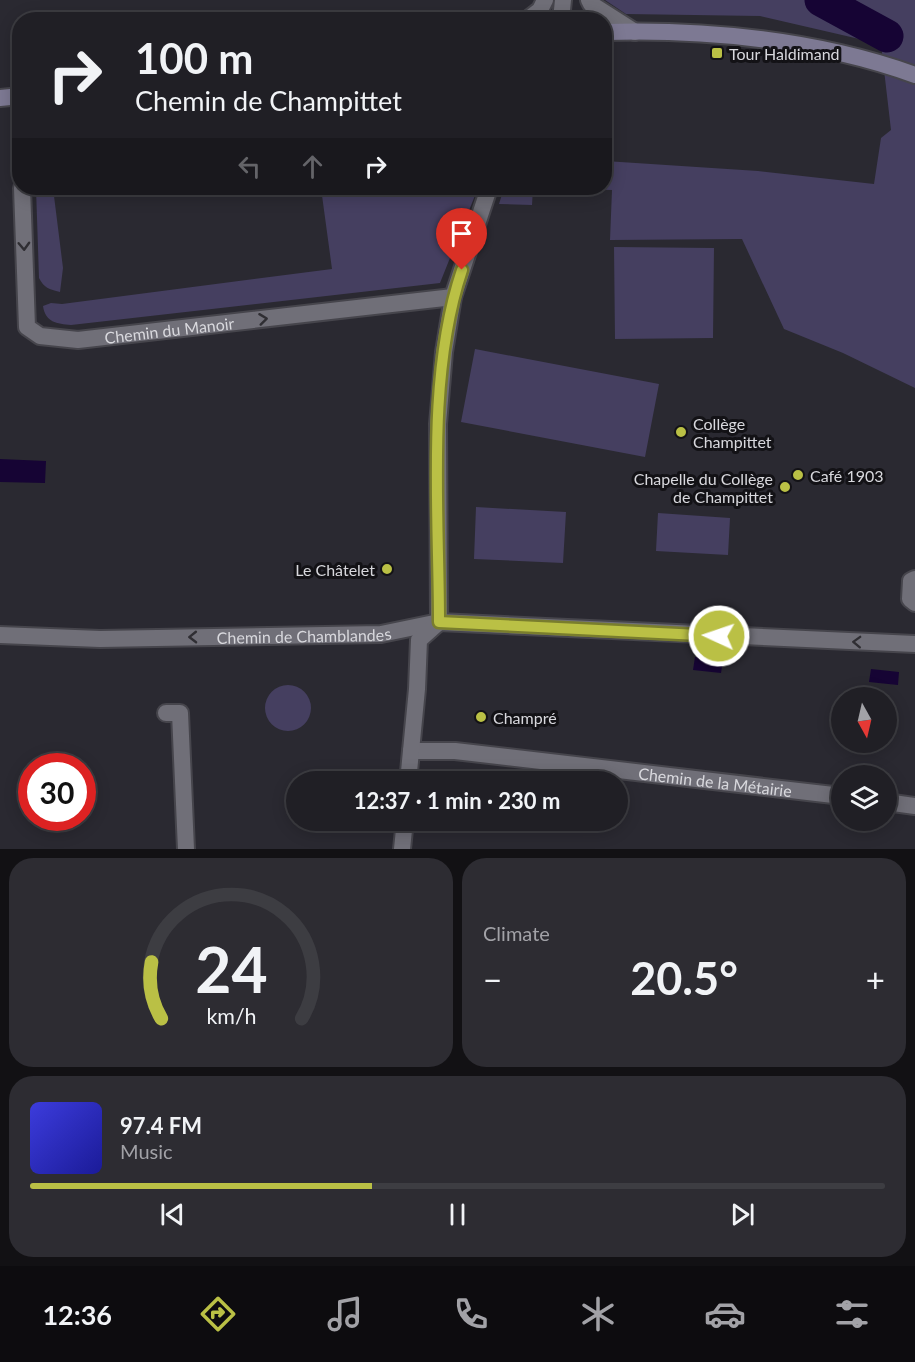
<!DOCTYPE html>
<html lang="en">
<head>
<meta charset="utf-8">
<style>
	:root { --surface:#201f25; --page:#2d2c32; --text:#f1f3f6; --muted:#a2a2a7; --line:#3d3d42; --accent:#bac045 }
	body { margin:0; font-family:Lato,sans-serif; background:var(--page); color:var(--text); height:100vh; display:flex; flex-direction:column; font-size:22px; white-space:nowrap }
	* { box-sizing:border-box; margin:0 }
	p { font-size:20px; color:var(--muted) }
	.icon { flex:none; width:33px; height:33px; fill:none; stroke:currentColor; stroke-width:2; stroke-linecap:round; stroke-linejoin:round }
	.map { position:relative; height:849px; overflow:hidden }
	.side { display:flex; flex-direction:column; gap:9px; padding:9px; background:#121114; flex:1 }
	.side>* { flex:none }
	.banner { position:absolute; left:12px; top:12px; width:600px; height:183px; border-radius:24px; box-shadow:0 3px 15px #0003,0 0 0 2px var(--line); background:#201f25; color:var(--text); overflow:hidden }
	.needle { width:39px; rotate:172deg }
	.tools { position:absolute; left:831px; top:687px; display:grid; gap:12px }
	.tools a { display:grid; place-items:center; width:66px; height:66px; border-radius:50%; background:var(--surface); box-shadow:0 3px 15px #0003,0 0 0 2px var(--line); font-size:30px }
	.speed { position:absolute; left:18px; top:753px; display:flex; gap:12px; font-size:30px; font-weight:700; text-align:center }
	.speed>* { display:grid; place-content:center; width:78px; height:78px; border-radius:50%; background:var(--surface); box-shadow:0 3px 15px #0003,0 0 0 2px var(--line); line-height:1 }
	.speed .limit { border:9px solid #d22; background:#fff; color:#111 }
	.pin { position:absolute; display:grid; place-items:center; width:51px; height:51px; color:#fff; margin:-62px -26px; border-radius:50% 50% 50% 0; rotate:-45deg; box-shadow:0 0 6px #0007 }
	.pin .icon { rotate:45deg }
	.me { position:absolute; width:66px; margin:-33px; rotate:273deg; stroke-linejoin:round; filter:drop-shadow(0 0 4px #0008) }
	.turn { display:flex; align-items:center; gap:21px; height:126px; padding:0 24px; font-size:27px }
	.turn .icon { width:78px; height:78px; stroke-width:2.5 }
	.turn b { display:block; font-size:42px; line-height:51px }
	.lanes { display:flex; align-items:center; height:57px; padding:0 24px; background:#0003; justify-content:center; gap:30px; direction:ltr }
	.lanes .off { opacity:.35 }
	.big { font-size:45px; font-weight:700; line-height:1.1 }
	.side .tile { flex:1; display:flex; flex-direction:column; justify-content:center; gap:9px; min-width:0; padding:0 21px; border-radius:24px; background:var(--page) }
	.side .dial { align-items:center; gap:0 }
	.dial svg { height:156px; overflow:visible; fill:none; stroke:var(--line); stroke-width:7; stroke-linecap:round; text-anchor:middle }
	.dial text { fill:var(--text); stroke:none }
	.song { display:flex; align-items:center; gap:18px }
	.cover { width:72px; height:72px; border-radius:9px; background:linear-gradient(135deg,hsl(240 70% 55%),hsl(240 70% 35%)) }
	.played { height:6px; border-radius:3px; background:linear-gradient(90deg,var(--accent) 40%,var(--line) 40%) }
	.keys { display:flex; justify-content:space-around; direction:ltr }
	.heat { display:flex; justify-content:space-between; align-items:center; font-size:33px; direction:ltr }
	.side .tiles { flex:1; display:grid; gap:9px; grid-template-columns:1fr 1fr }
	.tile:last-child { grid-column:span 2 }
	.trip { position:absolute; left:286px; top:771px; width:342px; height:60px; border-radius:30px; background:var(--surface); box-shadow:0 3px 15px #0003,0 0 0 2px var(--line); font-weight:700; line-height:60px; text-align:center }
	.dock { display:flex; height:96px; justify-content:space-around; align-items:center; background:#0d0c0f; color:var(--muted) }
	.dock .icon { width:42px; height:42px }
	.dock .selected { color:var(--accent) }
	.dock b { font-size:27px; color:var(--text) }
	.map>svg:first-child { display:block }
	.green { fill:#453f60 }
	.water { fill:#160434 }
	.lines { fill:none; stroke-linecap:round; stroke-linejoin:round }
	.river { stroke:#160434; stroke-width:33 }
	.minor-casing { stroke:#46454c; stroke-width:20 }
	.tertiary-casing { stroke:#46454c; stroke-width:20 }
	.secondary-casing { stroke:#46454c; stroke-width:20 }
	.minor { stroke:#706f78; stroke-width:16 }
	.tertiary { stroke:#706f78; stroke-width:16 }
	.secondary { stroke:#7d7993; stroke-width:16 }
	.oneway { stroke:#2f2e33 }
	.route-casing { stroke:#797d2d; stroke-width:15 }
	.route { stroke:#bac045; stroke-width:10 }
	.poi-dot { fill:#bac045; stroke:#131216; stroke-width:2 }
	.labels { text-anchor:middle; dominant-baseline:central; stroke-width:6; stroke-linejoin:round; paint-order:stroke }
	.poi-label { font-size:16px; fill:#d8d8dd; stroke:#131216; text-anchor:start }
	.street-label { font-size:16px; fill:#d8d8dd; stroke:#131216 }
</style>
</head>
<body>
<div class="map">
<svg width="915" height="849" viewBox="0 0 915 849">
	<rect width="100%" height="100%" fill="#2a2931"/>
	<path class="green" d="M605 0H915V388L843 353 784 329 742 239 610 240 612 190 533 188 532 205 499 204 504 188H604L605 161 758 171 874 184 881 138 891 130 881 44 760 16 626 14Z
		M36 188H53L63 268 60 292C49 289 44 288 39 278Z
		M321 188H478L440 283 71 325C57 324 45 322 43 306L51 303 62 304 332 269Z
		M614 247 714 248 713 338 615 339Z
		M475 349 659 384 645 457 461 422Z
		M476 507 566 512 563 563 474 559Z
		M658 513 730 518 728 555 656 551Z
		M265 708a23 23 0 1 1 46 0a23 23 0 1 1-46 0Z"/>
	<path class="water" d="M0 459 46 461 45 483 0 482Z
		M695 657 723 660 721 673 693 670Z
		M871 669 899 672 898 685 869 682Z"/>
	<g class="lines">
		<path class="river" d="M821 0 887 36"/>
		<defs>
			<g id="minor">
				<path id="s1" d="M22 188 27 327 40 336 78 340 453 297"/>
				<path d="M915 579 911 581 910 599 915 603"/>
				<path d="M439 622 438 424 444 352 453 297 489 188"/>
				<path id="s2" d="M0 635 100 639 381 634 439 622 915 644"/>
				<path d="M166 713H180L186 849"/>
				<path id="s3" d="M411 751H455L842 796"/>
				<path d="M408 782 417 689 419 640 438 623"/>
				<path d="M886 802 915 806"/>
				<path d="M402 849 405 820"/>
			</g>
			<path id="tertiary" d="M589 0 591 4 635 32
				M527 20 540 10 545 0
				M561 20 563 0"/>
			<path id="secondary" d="M604 32C707 29 819 40 915 75
				M0 98 20 96"/>
		</defs>
		<use href="#minor" class="minor-casing"/>
		<use href="#tertiary" class="tertiary-casing"/>
		<use href="#secondary" class="secondary-casing"/>
		<use href="#minor" class="minor"/>
		<use href="#tertiary" class="tertiary"/>
		<use href="#secondary" class="secondary"/>
	</g>
	<defs><path id="oneway-chevron" d="M-2-3.5L2.5 0L-2 3.5" fill="none" stroke-width="1.6" stroke-linecap="round" stroke-linejoin="round" transform="scale(1.5)"/></defs>
	<g class="oneway">
		<use href="#oneway-chevron" transform="translate(24 246) rotate(88)"/>
		<use href="#oneway-chevron" transform="translate(263 319) rotate(-7)"/>
		<use href="#oneway-chevron" transform="translate(193 637) rotate(179)"/>
		<use href="#oneway-chevron" transform="translate(857 642) rotate(-178)"/>
	</g>
	<g class="lines">
		<defs>
			<path id="route" d="M462 270C426 377 439 510 439 622L719 636"/>
		</defs>
		<use href="#route" class="route-casing"/>
		<use href="#route" class="route"/>
	</g>
	<g class="poi-dot">
		<rect x="711" y="47" width="12" height="12" rx="3"/>
		<circle cx="681" cy="432" r="6"/>
		<circle cx="798" cy="475" r="6"/>
		<circle cx="785" cy="487" r="6"/>
		<circle cx="387" cy="569" r="6"/>
		<circle cx="481" cy="717" r="6"/>
	</g>
	<g class="labels">
		<g class="poi-label">
			<text x="729" y="53">Tour Haldimand</text>
			<text x="693" y="423">Collège<tspan x="693" dy="18">Champittet</tspan></text>
			<text x="810" y="475">Café 1903</text>
			<text x="773" y="478" text-anchor="end">Chapelle du Collège<tspan x="773" dy="18">de Champittet</tspan></text>
			<text x="375" y="569" text-anchor="end">Le Châtelet</text>
			<text x="493" y="717">Champré</text>
		</g>
		<g class="street-label">
			<text stroke="none"><textPath href="#s1" startOffset="285">Chemin du Manoir</textPath></text>
			<text stroke="none"><textPath href="#s2" startOffset="304">Chemin de Chamblandes</textPath></text>
			<text stroke="none"><textPath href="#s3" startOffset="306">Chemin de la Métairie</textPath></text>
		</g>
	</g>
</svg>
<div class="tools">
<a><svg class="needle" viewBox="-14 -14 28 28"><path d="M0-13l5 13h-10z" fill="#e53935"/><path d="M0 13l5-13h-10z" fill="#a2a2a7"/></svg></a>
<a><svg class="icon" aria-label="layers" viewBox="0 0 24 24"><path d="M12 4l9 5-9 5-9-5zM3 14l9 5 9-5"/></svg></a>
</div>
<div class="speed"><div class="limit">30</div></div>
<div class="pin" style="left:462px;top:270px;background:#d93025"><svg class="icon" aria-label="arrive" viewBox="0 0 24 24"><path d="M6 21V4h12l-3 4 3 4H6"/></svg></div>
<svg class="me" style="left:719px;top:636px" viewBox="-20 -20 40 40"><circle r="17" fill="#bac045" stroke="#fff" stroke-width="3"/><path d="M0-11L8 9 0 5-8 9z" fill="#fff"/></svg>
<div class="trip">12:37 · 1 min · 230 m</div>
<div class="banner">
<div class="turn"><svg class="icon" aria-label="right" viewBox="0 0 24 24"><path d="M7 20v-9h11M14 6l5 5-5 5"/></svg><div><b>100 m</b>Chemin de Champittet</div></div>
<div class="lanes"><svg class="icon off" aria-label="left" viewBox="0 0 24 24"><path d="M17 20v-9H6M10 6l-5 5 5 5"/></svg><svg class="icon off" aria-label="ahead" viewBox="0 0 24 24"><path d="M12 20V5M6 11l6-6 6 6"/></svg><svg class="icon" aria-label="right" viewBox="0 0 24 24"><path d="M7 20v-9h11M14 6l5 5-5 5"/></svg></div>
</div>
</div>
<section class="side">
<div class="tiles">
<div class="tile dial"><svg viewBox="0 0 100 80">
<path d="M14 69A42 42 0 1 1 86 69"/>
<path d="M14 69A42 42 0 0 1 9 40" stroke="#bac045"/>
<text x="50" y="56" font-size="32" font-weight="700">24</text>
<text x="50" y="72" font-size="11">km/h</text>
</svg></div>
<div class="tile"><p>Climate</p>
<div class="heat"><a>−</a><b class="big">20.5°</b><a>+</a></div>
</div>
<div class="tile">
<div class="song"><i class="cover"></i><div><b>97.4 FM</b><p>Music</p></div></div>
<div class="played"></div>
<div class="keys"><svg class="icon" aria-label="previous" viewBox="0 0 24 24"><path d="M18 5L8 12l10 7zM5 5v14"/></svg><svg class="icon" aria-label="pause" viewBox="0 0 24 24"><path d="M8 5v14M16 5v14"/></svg><svg class="icon" aria-label="next" viewBox="0 0 24 24"><path d="M6 5l10 7-10 7zM19 5v14"/></svg></div>
</div>
</div>
</section>
<nav class="dock">
<b>12:36</b>
<svg class="icon selected" aria-label="directions" viewBox="0 0 24 24"><path d="M12 3l9 9-9 9-9-9zM9 14v-3h6M13 9l2 2-2 2"/></svg>
<svg class="icon" aria-label="music" viewBox="0 0 24 24"><path d="M9 18V5l10-2v13"/><circle cx="6" cy="18" r="3"/><circle cx="16" cy="16" r="3"/></svg>
<svg class="icon" aria-label="phone" viewBox="0 0 24 24"><path d="M5 4h4l2 5-3 2q2 4 5 5l2-3 5 2v4C11 20 4 13 5 4z"/></svg>
<svg class="icon" aria-label="climate" viewBox="0 0 24 24"><path d="M12 3v18M4 7l16 10M4 17L20 7"/></svg>
<svg class="icon" aria-label="car" viewBox="0 0 24 24"><path d="M5 17H2v-5l4-1 3-4h7l3 4 3 1v5h-3M9 17h6M6 11h13"/><circle cx="7" cy="17" r="2"/><circle cx="17" cy="17" r="2"/></svg>
<svg class="icon" aria-label="filters" viewBox="0 0 24 24"><path d="M4 7h16M4 17h16"/><circle cx="9" cy="7" r="2"/><circle cx="15" cy="17" r="2"/></svg>
</nav>
</body>
</html>
